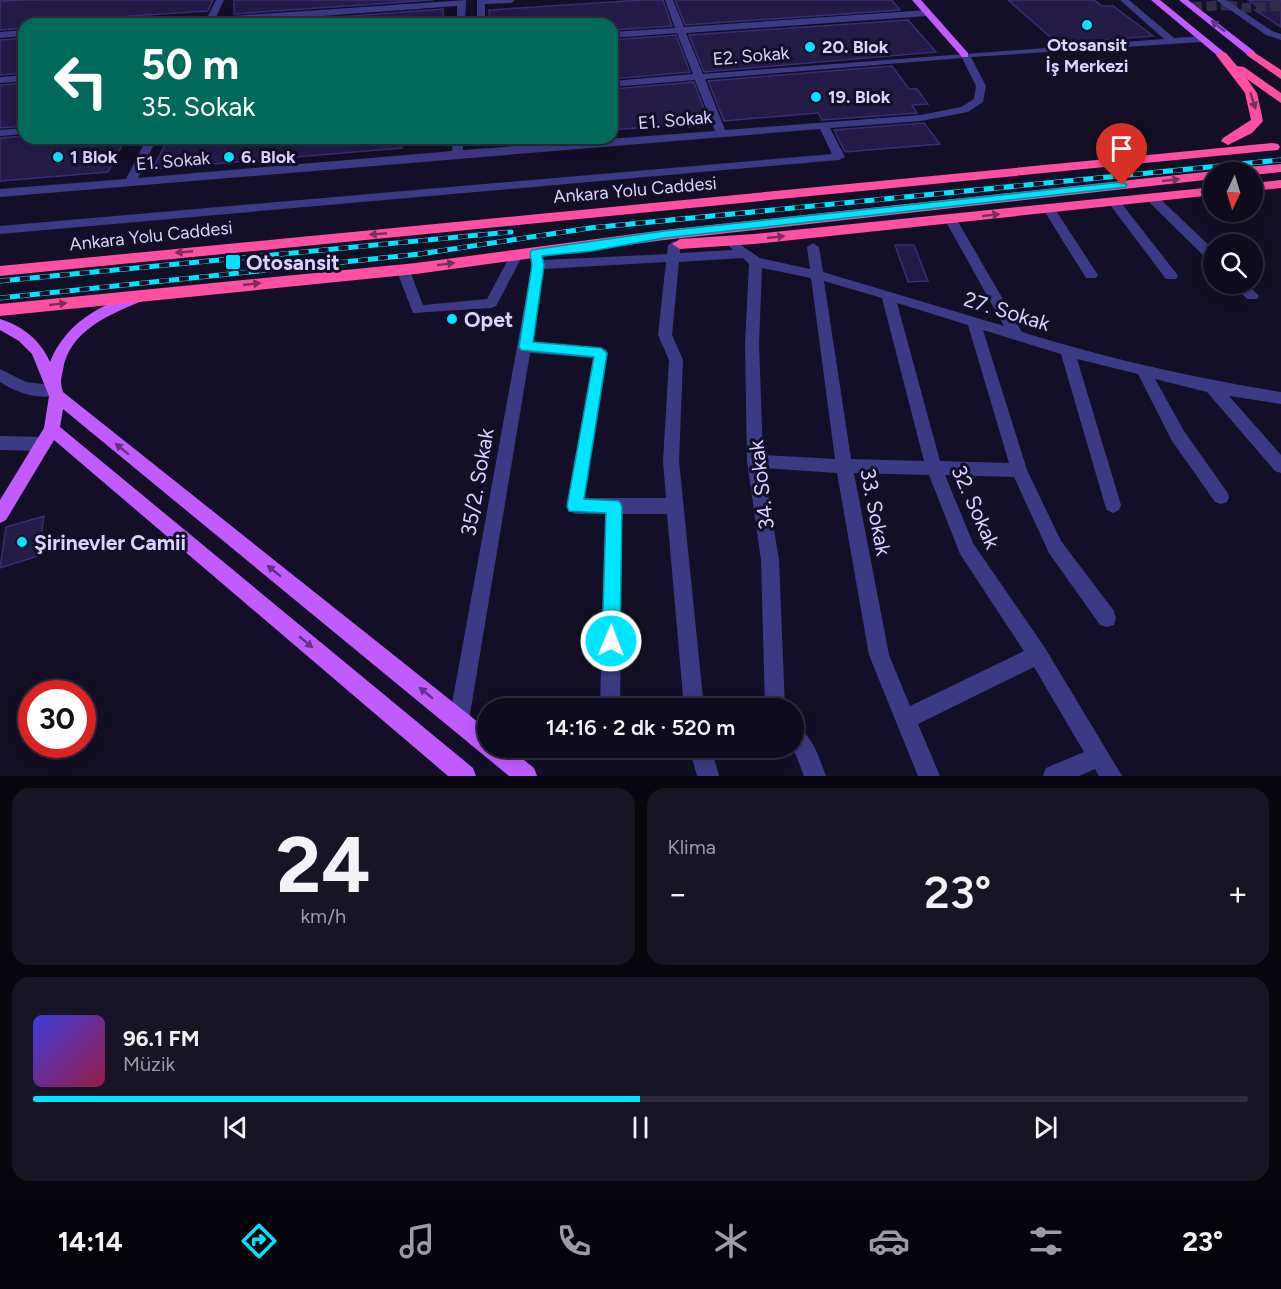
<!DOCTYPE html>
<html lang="tr">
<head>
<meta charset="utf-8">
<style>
	:root { --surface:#0e0b1c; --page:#171425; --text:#f1f3f6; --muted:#9b9ba3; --line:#2e2b3b; --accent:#00e5ff }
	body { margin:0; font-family:Figtree,sans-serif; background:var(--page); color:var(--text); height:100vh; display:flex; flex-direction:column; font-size:22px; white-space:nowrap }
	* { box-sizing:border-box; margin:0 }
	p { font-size:20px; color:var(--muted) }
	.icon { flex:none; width:33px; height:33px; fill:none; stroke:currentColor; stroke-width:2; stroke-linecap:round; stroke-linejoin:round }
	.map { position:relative; height:776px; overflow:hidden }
	.sheet { display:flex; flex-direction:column; gap:12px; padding:12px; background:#08060f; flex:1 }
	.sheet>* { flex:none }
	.top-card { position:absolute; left:18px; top:18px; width:600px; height:126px; border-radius:18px; box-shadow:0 3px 15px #0003,0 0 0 2px var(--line); background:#00695c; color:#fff; overflow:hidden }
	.needle { width:39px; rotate:184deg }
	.buttons { position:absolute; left:1203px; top:162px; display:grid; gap:12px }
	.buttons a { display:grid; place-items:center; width:60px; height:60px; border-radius:50%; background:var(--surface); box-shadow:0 3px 15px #0003,0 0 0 2px var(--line); font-size:30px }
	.speed { position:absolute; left:18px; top:680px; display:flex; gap:12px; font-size:30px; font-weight:700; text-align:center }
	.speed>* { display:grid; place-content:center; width:78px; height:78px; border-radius:50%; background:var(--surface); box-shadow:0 3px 15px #0003,0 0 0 2px var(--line); line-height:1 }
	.speed .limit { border:9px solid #d22; background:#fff; color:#111 }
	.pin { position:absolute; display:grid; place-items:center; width:51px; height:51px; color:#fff; margin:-62px -26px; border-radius:50% 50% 50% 0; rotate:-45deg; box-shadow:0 0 6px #0007 }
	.pin .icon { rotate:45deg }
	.me { position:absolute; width:66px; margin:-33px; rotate:1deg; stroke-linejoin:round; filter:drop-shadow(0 0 4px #0008) }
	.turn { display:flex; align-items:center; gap:21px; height:126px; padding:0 24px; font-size:27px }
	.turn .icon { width:78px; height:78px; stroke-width:2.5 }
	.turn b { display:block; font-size:42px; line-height:51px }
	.big { font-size:45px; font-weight:600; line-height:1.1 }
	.sheet .tile { flex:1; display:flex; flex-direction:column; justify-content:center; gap:9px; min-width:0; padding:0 21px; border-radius:18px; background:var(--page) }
	.sheet .dial { align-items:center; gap:0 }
	.dial b { font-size:78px; line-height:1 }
	.song { display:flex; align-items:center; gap:18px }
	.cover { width:72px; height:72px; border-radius:9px; background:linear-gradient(135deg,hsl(240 70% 55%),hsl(340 70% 35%)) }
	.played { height:6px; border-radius:3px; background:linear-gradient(90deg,var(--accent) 50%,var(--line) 50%) }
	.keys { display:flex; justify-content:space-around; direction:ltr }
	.heat { display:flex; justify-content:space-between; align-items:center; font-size:33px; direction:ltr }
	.sheet .tiles { flex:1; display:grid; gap:12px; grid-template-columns:1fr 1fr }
	.tile:last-child { grid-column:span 2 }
	.trip { position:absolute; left:477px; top:698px; width:327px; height:60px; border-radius:30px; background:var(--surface); box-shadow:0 3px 15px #0003,0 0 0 2px var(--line); font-weight:600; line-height:60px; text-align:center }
	.tabs { display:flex; height:96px; justify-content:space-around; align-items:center; background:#06040b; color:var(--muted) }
	.tabs .icon { width:42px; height:42px }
	.tabs .active { color:var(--accent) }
	.tabs b { font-size:27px; color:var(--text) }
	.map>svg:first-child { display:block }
	.building { fill:#241b47; stroke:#3b2d73; stroke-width:1.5 }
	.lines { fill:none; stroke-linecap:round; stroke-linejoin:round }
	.minor-tunnel { stroke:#312d47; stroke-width:10; stroke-dasharray:10 4.5; stroke-linecap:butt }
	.minor { fill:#3d3a85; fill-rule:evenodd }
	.major { fill:#c25bff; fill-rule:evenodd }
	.highway { fill:#ff4fa3; fill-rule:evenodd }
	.rail-casing { stroke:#00e5ff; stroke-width:5 }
	.rail { stroke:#130f26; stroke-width:4; stroke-dasharray:10; stroke-linecap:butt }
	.oneway { fill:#623188 }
	.oneway2 { fill:#7d2c5e }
	.route { fill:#00e5ff; stroke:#0095a6; stroke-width:1.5 }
	.poi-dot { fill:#00e5ff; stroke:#130f26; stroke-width:2 }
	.labels { text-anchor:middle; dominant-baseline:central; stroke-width:6; stroke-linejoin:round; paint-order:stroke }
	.far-poi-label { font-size:18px; font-weight:bold; fill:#d9d4ff; stroke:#130f26; text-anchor:start }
	.far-street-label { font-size:18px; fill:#d9d4ff; stroke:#130f26 }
	.poi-label { font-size:21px; font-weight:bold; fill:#d9d4ff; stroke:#130f26; text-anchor:start }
	.street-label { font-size:21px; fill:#d9d4ff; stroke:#130f26 }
</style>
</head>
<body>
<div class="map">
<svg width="1281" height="776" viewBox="0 0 1281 776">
	<rect width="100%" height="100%" fill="#130f26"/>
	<path class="building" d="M21 0H213L208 11 24 23V28L0 30V1Z
		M234 0H433L234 14Z
		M642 0H663L672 26 612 30V24H490L489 10Z
		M675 0H892L900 10 685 25Z
		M1008 0H1094L1102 6H1113L1153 36 1058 44Z
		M1248 0H1281V27L1255 10 1262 9Z
		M443 9V24H243Z
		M908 20 936 52 704 72 689 35Z
		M676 35 690 72 612 79V40Z
		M24 38V73L0 75V40Z
		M892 66 909 89H917L928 104 912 105 917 113 822 120 818 113 724 121 708 81Z
		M694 82 709 122 612 130V89Z
		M24 83V126L0 128V85Z
		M924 123 940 144 845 152 834 130Z
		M24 136V141L126 138 108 172 0 181V138Z
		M168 138H402V148L153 169Z
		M895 245H914L928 281 908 282Z
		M44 516 38 556 0 568 6 527Z"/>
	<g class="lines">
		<path class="minor-tunnel" d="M1227 5 1243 8 1281 6
			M1192 7 1227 5 1230 0"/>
		<path class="minor" d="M216 0H224L216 17 466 0 465 24H457V6L212 24H155L159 21 207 18Z
			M477 0H515L511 3 485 4V24H477Z
			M665 0H673L684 27 927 10 931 13 927 16 686 33 703 74 1164 39 1120 0H1129L1174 38 1203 36 1208 39 1203 42 971 57 986 86 983 102 968 112 921 121 830 128 845 157 839 160 0 234V226L832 154 820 129 0 197V189L126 179 147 138H157L138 178 452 151 453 138H463V150L715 131 695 80 612 87V81L693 74 677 33 612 38V32L675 28ZM962 58 976 86 974 99 961 107 921 115 725 130 705 79Z
			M1216 0H1226L1272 31 1281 34V40L1266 35Z
			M24 30V36L0 38V32Z
			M24 75V81L0 83V77Z
			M24 128V134L0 136V130Z
			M1152 194 1156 195 1214 250V262L1209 261 1148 201 1146 198Z
			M1114 198 1118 199 1176 273 1178 276 1176 279H1166L1108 202Z
			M1049 205 1053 206 1096 272 1098 275 1096 278H1086L1043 209Z
			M951 216 957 220 1022 332C1106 358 1193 378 1281 392V404L1229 396 1281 455V473L1275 471 1207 392 1155 379 1184 431 1227 492 1229 497 1227 502 1221 504 1215 502 1172 441 1138 374 1077 359 1121 505 1119 510 1113 513 1107 510 1105 505 1061 354 983 330 1027 470 1061 541 1114 611 1116 618 1114 625 1107 627 1100 625 1049 553 1014 477 945 475 973 543 1045 648 1122 776H1099L1095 769 1079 776H1043L1046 768 1084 752 1034 667 918 724 940 776H918L869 655 837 473 764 468 779 560 785 708H765L761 560 747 461 745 344 749 264 743 258 679 262 672 335 683 360 679 461 704 708H684L667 514H622L620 708H600L605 514H575L569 511 567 506 593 358 530 353 469 720 466 727 459 730 452 727 449 720 532 265 530 253 531 250H541L544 260 667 254 668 245 674 241 680 245V253L733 250 723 241 729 237 760 258 810 269 807 247 813 243 819 247 823 272 1004 326 945 220ZM666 262 658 335 669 360 663 461 666 498H585L608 353 606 349 601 348 532 342 544 269ZM762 268 811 278 835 459 763 455 759 344ZM824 281 882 298 924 461 851 459ZM897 303 968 325 1009 463 940 461ZM854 473 929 475 960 554 1024 651 910 706 889 655Z
			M517 251 523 255 496 306 491 308 413 313 396 269 398 266H408L423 305 487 299 512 252Z
			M1233 284H1247L1259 296 1257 299H1247Z
			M0 369 26 382 60 386 63 390 60 394C40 401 17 393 0 382Z
			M0 436 43 437 49 439 51 444 49 449 43 451 0 450Z
			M794 726C813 734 819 758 826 776H804L796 755 790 747H794Z
			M689 747H711L719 776H697Z"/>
		<path class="major" d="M912 0H921L968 53V57H962Z
			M1151 0H1160L1225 53V57H1219Z
			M1179 0H1188L1255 52V56H1249Z
			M139 292 144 294 146 297 144 300C111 314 69 330 63 370 61 378 60 384 63 392L488 730V747H508L534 768 537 776H509L63 409 60 427 473 768 476 776H448L54 440 6 520 0 523V500L44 428 49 396 32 354 19 341 0 330V319C23 326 41 341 50 362 65 324 100 304 139 292Z"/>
		<path class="highway" d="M1252 51 1281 70V79L1248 56 1246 54Z
			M1222 52 1226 53 1237 66 1244 67 1281 93V103L1247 79 1257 93 1263 121 1252 133 1228 145 1221 141 1223 138 1251 120 1245 93 1216 55Z
			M1273 143 1278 144 1280 147 1278 150 0 276V266Z
			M1281 164V172L1252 175V172H1230L1237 168Z
			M1214 171 1219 172H1214V179L664 240 416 274 0 316V304L416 263 664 230Z
			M1281 180V188L1252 191V183Z
			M1214 187V195L754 244 680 249 672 244 680 239 754 234Z"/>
		<defs>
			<path id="rail" d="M0 281 511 232
				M0 298 420 254 590 228 1281 160"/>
		</defs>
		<use href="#rail" class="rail-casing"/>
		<use href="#rail" class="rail"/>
	</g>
	<defs><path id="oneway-solid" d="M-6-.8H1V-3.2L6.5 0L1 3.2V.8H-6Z" transform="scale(1.5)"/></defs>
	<g class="oneway">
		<use href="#oneway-solid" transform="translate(1218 26) rotate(-142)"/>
		<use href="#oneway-solid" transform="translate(122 449) rotate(-141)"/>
		<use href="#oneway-solid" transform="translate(274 571) rotate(-141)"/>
		<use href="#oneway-solid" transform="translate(306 642) rotate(40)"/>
		<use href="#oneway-solid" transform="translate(426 693) rotate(-141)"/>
	</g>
	<g class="oneway2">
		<use href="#oneway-solid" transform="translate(1253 101) rotate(73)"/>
		<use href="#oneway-solid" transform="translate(1171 180) rotate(-6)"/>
		<use href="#oneway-solid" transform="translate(991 215) rotate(-6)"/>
		<use href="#oneway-solid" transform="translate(378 234) rotate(175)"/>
		<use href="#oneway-solid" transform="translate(776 237) rotate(-6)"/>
		<use href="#oneway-solid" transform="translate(184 252) rotate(175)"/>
		<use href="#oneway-solid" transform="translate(446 264) rotate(-7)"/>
		<use href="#oneway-solid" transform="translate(252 284) rotate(-6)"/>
		<use href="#oneway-solid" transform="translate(58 304) rotate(-6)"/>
	</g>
	<path class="route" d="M1122 182 1127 185 1126 187 664 238 592 251 542 256 544 265 533 342 601 348 607 353 584 499 619 501 622 506 620 641 617 647 611 649 605 647 602 641 606 513 569 511 567 506 594 357 521 350 519 347 532 265 530 253 532 250 664 231Z"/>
	<g class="poi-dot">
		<circle cx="1087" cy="25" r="6"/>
		<circle cx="810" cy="47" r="6"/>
		<circle cx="816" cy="97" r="6"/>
		<circle cx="58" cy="157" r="6"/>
		<circle cx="229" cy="157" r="6"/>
		<rect x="225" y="254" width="16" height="16" rx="3"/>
		<circle cx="452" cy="319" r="6"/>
		<circle cx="22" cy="542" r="6"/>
	</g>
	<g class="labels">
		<g class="far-poi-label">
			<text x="1087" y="45" text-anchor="middle">Otosansit<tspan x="1087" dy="21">İş Merkezi</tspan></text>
			<text x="822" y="47">20. Blok</text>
			<text x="828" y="97">19. Blok</text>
			<text x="70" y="157">1 Blok</text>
			<text x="241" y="157">6. Blok</text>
		</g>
		<g class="far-street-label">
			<text transform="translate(751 56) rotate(-5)">E2. Sokak</text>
			<text transform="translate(675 120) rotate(-5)">E1. Sokak</text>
			<text transform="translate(173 161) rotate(-5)">E1. Sokak</text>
			<text transform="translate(635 190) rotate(-5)">Ankara Yolu Caddesi</text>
			<text transform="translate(151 236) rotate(-6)">Ankara Yolu Caddesi</text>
		</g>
		<g class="poi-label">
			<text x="246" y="262">Otosansit</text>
			<text x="464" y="319">Opet</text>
			<text x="34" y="542">Şirinevler Camii</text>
		</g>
		<g class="street-label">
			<text transform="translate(1007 311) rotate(17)">27. Sokak</text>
			<text transform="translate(477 482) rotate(-80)">35/2. Sokak</text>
			<text transform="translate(761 485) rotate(-97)">34. Sokak</text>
			<text transform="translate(976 507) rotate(66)">32. Sokak</text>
			<text transform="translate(876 512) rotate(79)">33. Sokak</text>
		</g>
	</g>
</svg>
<div class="buttons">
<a><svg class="needle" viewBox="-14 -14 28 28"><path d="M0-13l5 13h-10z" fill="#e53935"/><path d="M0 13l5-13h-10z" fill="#9b9ba3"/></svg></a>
<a><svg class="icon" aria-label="search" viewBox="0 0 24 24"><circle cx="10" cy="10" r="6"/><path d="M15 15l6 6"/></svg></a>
</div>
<div class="speed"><div class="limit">30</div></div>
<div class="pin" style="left:1122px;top:185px;background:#d93025"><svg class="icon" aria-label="arrive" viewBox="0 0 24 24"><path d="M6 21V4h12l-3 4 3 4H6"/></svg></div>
<svg class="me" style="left:611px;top:641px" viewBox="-20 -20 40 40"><circle r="17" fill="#00e5ff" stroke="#fff" stroke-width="3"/><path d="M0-11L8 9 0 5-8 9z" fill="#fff"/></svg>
<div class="trip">14:16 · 2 dk · 520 m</div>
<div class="top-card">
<div class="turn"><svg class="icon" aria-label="left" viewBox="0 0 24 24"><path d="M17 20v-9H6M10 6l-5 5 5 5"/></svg><div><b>50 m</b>35. Sokak</div></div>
</div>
</div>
<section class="sheet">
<div class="tiles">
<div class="tile dial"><b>24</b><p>km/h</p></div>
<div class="tile"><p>Klima</p>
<div class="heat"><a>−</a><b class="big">23°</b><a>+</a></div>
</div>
<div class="tile">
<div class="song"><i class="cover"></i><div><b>96.1 FM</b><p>Müzik</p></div></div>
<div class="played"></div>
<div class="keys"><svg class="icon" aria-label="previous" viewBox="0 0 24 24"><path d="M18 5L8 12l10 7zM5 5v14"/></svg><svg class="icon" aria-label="pause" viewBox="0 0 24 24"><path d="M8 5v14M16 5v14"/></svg><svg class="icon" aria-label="next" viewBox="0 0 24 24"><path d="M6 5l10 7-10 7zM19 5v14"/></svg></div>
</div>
</div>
</section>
<nav class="tabs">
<b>14:14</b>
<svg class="icon active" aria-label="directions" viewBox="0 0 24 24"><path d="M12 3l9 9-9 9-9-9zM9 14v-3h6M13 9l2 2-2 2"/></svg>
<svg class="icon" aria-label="music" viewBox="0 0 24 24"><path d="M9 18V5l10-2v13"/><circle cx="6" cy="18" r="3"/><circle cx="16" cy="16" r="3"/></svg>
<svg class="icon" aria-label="phone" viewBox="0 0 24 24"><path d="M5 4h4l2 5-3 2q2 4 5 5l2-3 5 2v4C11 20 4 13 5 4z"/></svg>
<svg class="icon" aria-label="climate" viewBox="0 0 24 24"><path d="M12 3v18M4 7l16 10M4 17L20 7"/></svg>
<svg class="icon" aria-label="car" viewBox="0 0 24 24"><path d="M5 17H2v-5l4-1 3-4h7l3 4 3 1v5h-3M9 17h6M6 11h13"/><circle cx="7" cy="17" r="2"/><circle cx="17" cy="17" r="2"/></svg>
<svg class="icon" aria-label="filters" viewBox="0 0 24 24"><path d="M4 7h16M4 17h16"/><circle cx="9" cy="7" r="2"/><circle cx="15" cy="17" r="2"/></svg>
<b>23°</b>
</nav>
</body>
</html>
